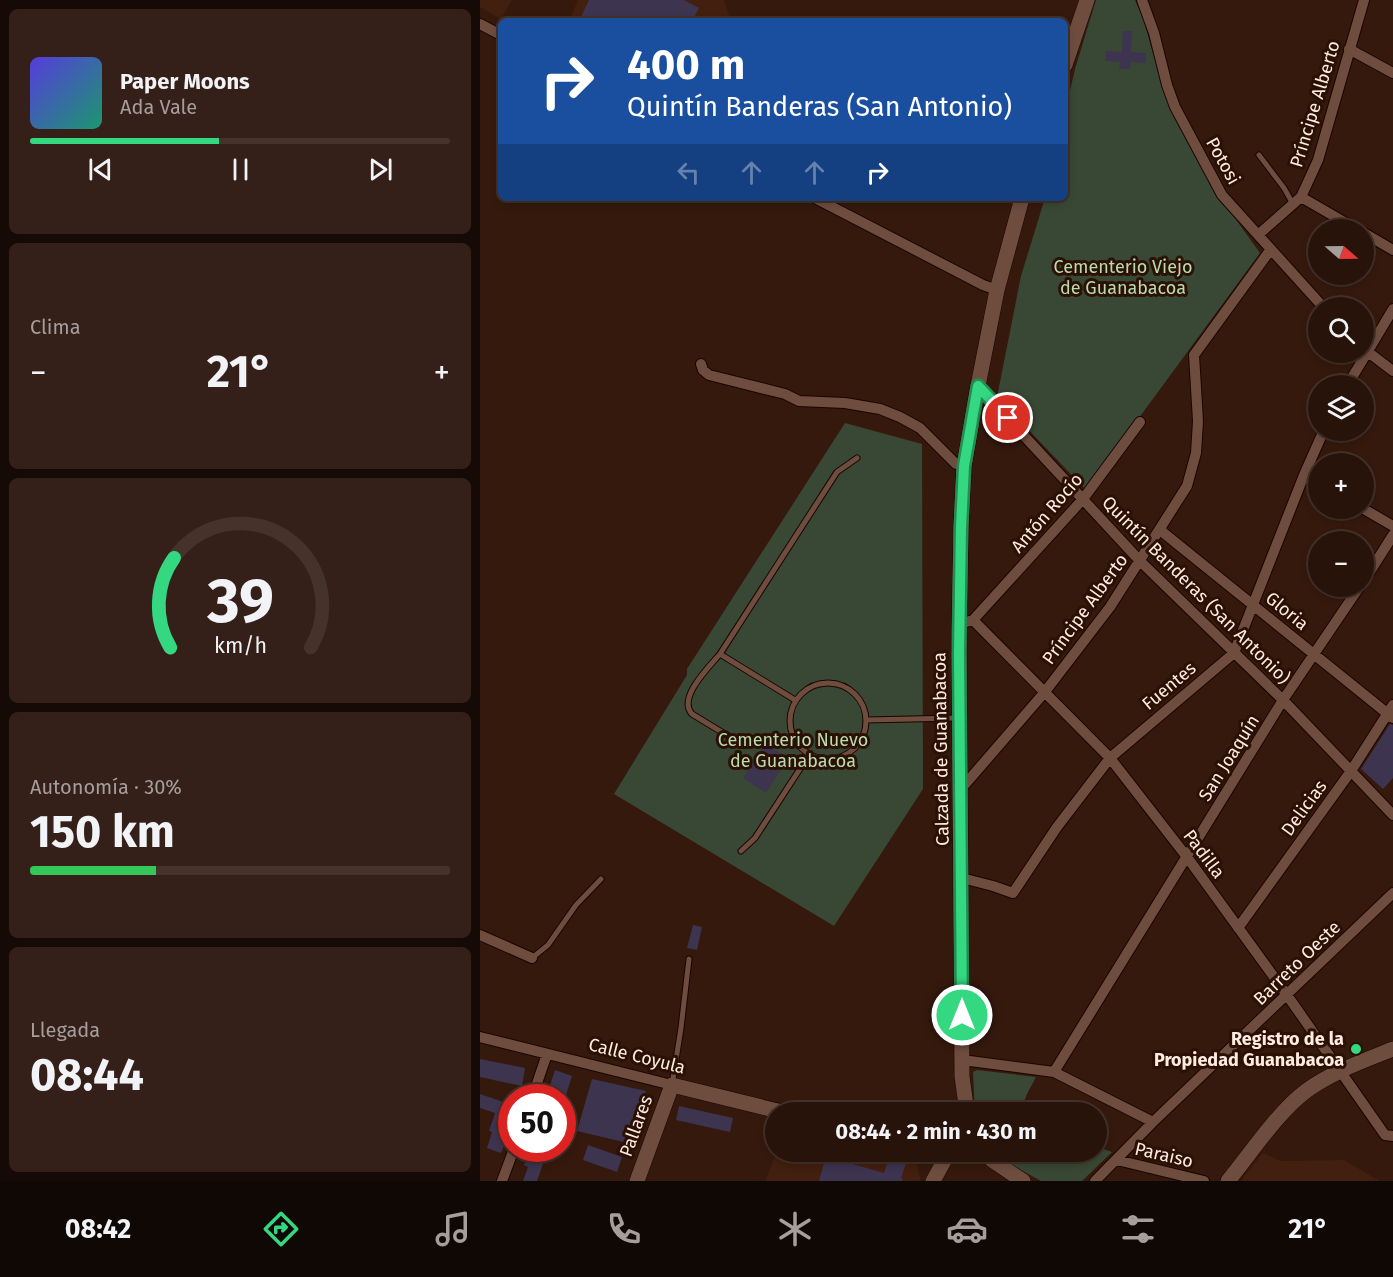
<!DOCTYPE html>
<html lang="es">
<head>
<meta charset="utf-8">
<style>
	:root { --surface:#28130a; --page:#342018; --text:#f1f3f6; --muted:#a59e9c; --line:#44322b; --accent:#34d881 }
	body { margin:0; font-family:"Fira Sans",sans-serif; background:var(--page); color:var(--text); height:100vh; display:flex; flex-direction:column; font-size:22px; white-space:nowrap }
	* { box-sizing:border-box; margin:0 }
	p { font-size:20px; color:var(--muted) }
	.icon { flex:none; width:33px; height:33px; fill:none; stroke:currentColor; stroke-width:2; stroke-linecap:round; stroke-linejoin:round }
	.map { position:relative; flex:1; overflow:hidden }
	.panel { display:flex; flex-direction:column; gap:9px; padding:9px; background:#160a06; width:480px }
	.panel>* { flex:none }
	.hud { position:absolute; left:18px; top:18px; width:570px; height:183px; border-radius:9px; box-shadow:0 3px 9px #0003,0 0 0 2px var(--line); background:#1a4fa0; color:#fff; overflow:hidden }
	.needle { width:39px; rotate:110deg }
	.buttons { position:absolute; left:828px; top:219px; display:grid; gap:12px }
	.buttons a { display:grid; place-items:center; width:66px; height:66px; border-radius:50%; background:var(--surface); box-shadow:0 3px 9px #0003,0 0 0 2px var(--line); font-size:30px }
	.speed { position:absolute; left:18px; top:1084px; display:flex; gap:12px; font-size:30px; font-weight:700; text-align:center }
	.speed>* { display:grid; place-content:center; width:78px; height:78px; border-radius:50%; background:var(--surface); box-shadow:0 3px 9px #0003,0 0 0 2px var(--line); line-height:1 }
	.speed .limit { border:9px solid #d22; background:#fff; color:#111 }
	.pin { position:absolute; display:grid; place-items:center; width:51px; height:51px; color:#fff; margin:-26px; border:3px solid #fff; border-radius:50%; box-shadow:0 2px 6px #0007 }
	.me { position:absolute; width:66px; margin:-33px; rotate:0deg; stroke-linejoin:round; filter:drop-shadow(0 0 4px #0008) }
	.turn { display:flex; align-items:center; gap:21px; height:126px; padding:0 30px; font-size:27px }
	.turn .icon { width:78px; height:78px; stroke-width:2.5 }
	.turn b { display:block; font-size:42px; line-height:51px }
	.lanes { display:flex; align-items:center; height:57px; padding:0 30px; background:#0003; justify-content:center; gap:30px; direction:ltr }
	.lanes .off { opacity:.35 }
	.big { font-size:45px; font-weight:700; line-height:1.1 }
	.panel .widget { flex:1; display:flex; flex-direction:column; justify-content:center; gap:9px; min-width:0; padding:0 21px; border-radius:9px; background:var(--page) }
	.panel .dial { align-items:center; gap:0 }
	.dial svg { height:156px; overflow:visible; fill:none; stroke:var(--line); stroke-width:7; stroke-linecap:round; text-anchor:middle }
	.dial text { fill:var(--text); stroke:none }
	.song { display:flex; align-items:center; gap:18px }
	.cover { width:72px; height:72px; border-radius:9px; background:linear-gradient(135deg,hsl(250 70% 55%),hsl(160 70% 35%)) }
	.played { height:6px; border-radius:3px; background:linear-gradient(90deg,var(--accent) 45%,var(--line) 45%) }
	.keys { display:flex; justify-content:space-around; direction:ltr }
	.heat { display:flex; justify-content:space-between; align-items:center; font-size:33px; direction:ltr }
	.charge { height:9px; border-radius:4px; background:linear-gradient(90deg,#34c759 30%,var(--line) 0) }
	.trip { position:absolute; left:285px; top:1102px; width:342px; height:60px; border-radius:30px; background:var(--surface); box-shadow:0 3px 9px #0003,0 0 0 2px var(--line); font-weight:700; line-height:60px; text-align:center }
	.tab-bar { display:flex; height:96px; justify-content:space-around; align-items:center; background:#100804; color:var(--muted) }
	.tab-bar .icon { width:42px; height:42px }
	.tab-bar .active { color:var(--accent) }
	.tab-bar b { font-size:27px; color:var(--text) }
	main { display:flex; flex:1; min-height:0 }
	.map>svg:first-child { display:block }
	.built { fill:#421f0f }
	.green { fill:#394835 }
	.building { fill:#3d3450 }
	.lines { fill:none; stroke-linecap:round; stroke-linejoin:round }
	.lane-casing { stroke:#1b0400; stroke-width:7 }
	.street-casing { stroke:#1b0400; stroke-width:12 }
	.secondary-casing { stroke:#1b0400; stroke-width:16 }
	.lane { stroke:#6e4d3f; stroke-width:5 }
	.street { stroke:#6e4d3f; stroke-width:10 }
	.secondary { stroke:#6e4d3f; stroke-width:15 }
	.route-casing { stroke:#228c54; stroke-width:15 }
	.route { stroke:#34d881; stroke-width:10 }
	.poi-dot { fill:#34d881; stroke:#2b1004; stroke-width:2 }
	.labels { text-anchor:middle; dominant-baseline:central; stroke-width:6; stroke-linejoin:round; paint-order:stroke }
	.street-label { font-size:18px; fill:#ffebe2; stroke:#2b1004 }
	.park-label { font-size:18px; fill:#b8dcb0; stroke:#2b1004 }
	.poi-label { font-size:18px; font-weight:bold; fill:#ffebe2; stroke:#2b1004; text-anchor:end }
</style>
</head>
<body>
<main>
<section class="panel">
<div class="widget">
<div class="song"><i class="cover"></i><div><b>Paper Moons</b><p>Ada Vale</p></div></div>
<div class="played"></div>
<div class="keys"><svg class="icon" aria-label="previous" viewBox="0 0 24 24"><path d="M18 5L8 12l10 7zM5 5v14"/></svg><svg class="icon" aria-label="pause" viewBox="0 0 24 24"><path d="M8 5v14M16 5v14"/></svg><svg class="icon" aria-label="next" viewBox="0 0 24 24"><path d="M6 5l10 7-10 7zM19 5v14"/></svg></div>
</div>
<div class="widget"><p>Clima</p>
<div class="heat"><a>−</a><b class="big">21°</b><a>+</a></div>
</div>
<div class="widget dial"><svg viewBox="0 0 100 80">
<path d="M14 69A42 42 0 1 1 86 69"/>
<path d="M14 69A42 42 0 0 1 16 23" stroke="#34d881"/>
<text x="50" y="56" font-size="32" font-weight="700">39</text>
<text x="50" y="72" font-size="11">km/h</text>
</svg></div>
<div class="widget"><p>Autonomía · 30%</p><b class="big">150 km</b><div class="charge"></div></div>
<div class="widget"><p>Llegada</p><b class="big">08:44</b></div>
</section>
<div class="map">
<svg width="913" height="1181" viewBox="0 0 913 1181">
	<rect width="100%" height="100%" fill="#35190d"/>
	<path class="built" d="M0 0H32L21 19 0 7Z
		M98 0H244L251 21H89Z
		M297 1152H420L436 1162 441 1181H285Z
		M783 1153 801 1161 864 1160 900 1181H761Z"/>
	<path class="green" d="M616 0H655L663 18 684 92 739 196 780 253 606 490 517 397 541 276 565 198H585V112L595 69Z
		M365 423 442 444 443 789 354 926 134 794 207 675V669Z
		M497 1070 556 1077 547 1094 540 1113H495L493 1072Z
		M617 1147 632 1152 602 1181H561L519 1158 515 1152H616Z"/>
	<path class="building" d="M109 0H204L219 8 212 21H99Z
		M643 31H652L651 52 666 53V63L651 62 650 69H639L640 62 625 61 626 51 642 52Z
		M910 724 913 725V778L903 789 881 769Z
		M285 744 308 758 286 793 263 778Z
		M213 925 222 927 217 950 207 948Z
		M0 1059 45 1068 42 1086 0 1077Z
		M75 1070 92 1076 85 1098H66Z
		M112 1079 166 1091 152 1144 97 1131Z
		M0 1094 32 1105V1116L27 1127 31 1129 21 1153 7 1148 12 1132 9 1131 15 1113 0 1108Z
		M402 1101 421 1106 419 1113H399Z
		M199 1106 253 1118 250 1132 196 1120Z
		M108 1145 142 1157 137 1172 103 1160Z
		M44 1149H77L73 1161 65 1158 57 1181H43L48 1167 44 1165 50 1152Z
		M347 1152H364L362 1161 404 1173 409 1157 426 1163 421 1178 423 1179 422 1181H339Z"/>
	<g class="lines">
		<defs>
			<path id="lane" d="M779 155 804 188 813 204
				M240 654C229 667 197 698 212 714L263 745
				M310 721a38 38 0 1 1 76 0a38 38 0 1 1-76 0Z
				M315 700 240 654 357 472 377 458
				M386 720 477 718
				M261 851 275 838 329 755
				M52 958 68 945 96 905 121 879
				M192 1085 201 1028 209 959"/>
			<path id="street" d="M662 0 674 33 687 85 695 107 742 195 844 308
				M0 24 21 35
				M869 49 913 73
				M821 197 878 230
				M335 198 503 285 517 290
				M884 233 913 250
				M778 235 821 197 838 160 884 0
				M884 349 913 371
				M221 364 223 370 229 375 305 394 319 401 365 403 400 409 420 417 440 428 476 464 484 466
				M498 386 660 561 803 700 913 815
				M867 386 913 309
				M824 475 838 484
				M882 508 913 526
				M680 530 913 718
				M884 581 913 535
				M493 620 603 499 660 422
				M479 624 493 620 630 758 707 857 807 995 905 1135 913 1136
				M481 789 564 693 630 607 707 486 716 453 718 421 714 355 791 249
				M482 878 513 886 533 893 577 827 630 758 754 653 824 475 844 430
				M758 928 871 771 913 705
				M0 935 52 958
				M0 1037 192 1085
				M482 1060 574 1072 673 1122
				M574 1072 803 700 880 586
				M52 1098 67 1054
				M637 1160 724 1181
				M22 1181 34 1149
				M615 1181 673 1122 913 893"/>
			<path id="secondary" d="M585 65 607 0
				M487 1113 482 1076 479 631 481 527 484 466 498 386 517 290 542 198
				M505 1152 512 1160 543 1181
				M157 1181 192 1085 306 1113
				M453 1181 469 1152
				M748 1181C771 1153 797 1113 826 1091 852 1072 883 1061 913 1049"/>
		</defs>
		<use href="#lane" class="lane-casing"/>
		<use href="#street" class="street-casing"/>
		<use href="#secondary" class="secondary-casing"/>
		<use href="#lane" class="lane"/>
		<use href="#street" class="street"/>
		<use href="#secondary" class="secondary"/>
	</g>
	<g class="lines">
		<defs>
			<path id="route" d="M482 1015 479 653 481 527 484 466 498 386 528 418"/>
		</defs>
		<use href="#route" class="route-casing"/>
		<use href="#route" class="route"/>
	</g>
	<circle class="poi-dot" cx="876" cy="1049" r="6"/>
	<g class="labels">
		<g class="street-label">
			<text transform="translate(835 104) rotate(-73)">Príncipe Alberto</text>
			<text transform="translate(743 161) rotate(61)">Potosi</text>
			<text transform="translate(567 513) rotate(-49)">Antón Rocío</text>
			<text transform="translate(716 590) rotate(45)">Quintín Banderas (San Antonio)</text>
			<text transform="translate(605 609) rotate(-54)">Príncipe Alberto</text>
			<text transform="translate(807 611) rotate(39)">Gloria</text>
			<text transform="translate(689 686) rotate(-40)">Fuentes</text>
			<text transform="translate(461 749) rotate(-91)">Calzada de Guanabacoa</text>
			<text transform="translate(749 758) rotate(-58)">San Joaquín</text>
			<text transform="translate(824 808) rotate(-54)">Delicias</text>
			<text transform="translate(724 854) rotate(53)">Padilla</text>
			<text transform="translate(817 963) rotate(-44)">Barreto Oeste</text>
			<text transform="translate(157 1056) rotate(14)">Calle Coyula</text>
			<text transform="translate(156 1126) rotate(-70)">Pallares</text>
			<text transform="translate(684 1155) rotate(13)">Paraiso</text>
		</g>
		<g class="park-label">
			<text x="643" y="267">Cementerio Viejo<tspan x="643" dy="21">de Guanabacoa</tspan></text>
			<text x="313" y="740">Cementerio Nuevo<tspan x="313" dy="21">de Guanabacoa</tspan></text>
		</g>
		<g class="poi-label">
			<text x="864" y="1039">Registro de la<tspan x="864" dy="21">Propiedad Guanabacoa</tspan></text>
		</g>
	</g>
</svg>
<div class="buttons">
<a><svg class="needle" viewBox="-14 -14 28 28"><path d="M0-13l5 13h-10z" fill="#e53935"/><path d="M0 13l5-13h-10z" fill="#a59e9c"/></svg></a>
<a><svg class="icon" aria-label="search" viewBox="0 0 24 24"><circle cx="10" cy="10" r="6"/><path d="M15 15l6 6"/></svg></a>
<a><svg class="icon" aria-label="layers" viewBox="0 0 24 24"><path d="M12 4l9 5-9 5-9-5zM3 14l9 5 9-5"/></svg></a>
<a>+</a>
<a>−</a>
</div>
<div class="speed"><div class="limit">50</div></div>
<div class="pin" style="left:528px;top:418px;background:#d93025"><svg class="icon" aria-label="arrive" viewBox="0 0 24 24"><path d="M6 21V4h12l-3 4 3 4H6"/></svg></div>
<svg class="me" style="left:482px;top:1015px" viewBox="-20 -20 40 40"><circle r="17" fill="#34d881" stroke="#fff" stroke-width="3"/><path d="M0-11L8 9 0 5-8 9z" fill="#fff"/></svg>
<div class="trip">08:44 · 2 min · 430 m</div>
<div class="hud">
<div class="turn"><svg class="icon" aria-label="right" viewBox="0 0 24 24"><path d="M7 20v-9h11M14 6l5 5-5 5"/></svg><div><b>400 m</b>Quintín Banderas (San Antonio)</div></div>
<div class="lanes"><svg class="icon off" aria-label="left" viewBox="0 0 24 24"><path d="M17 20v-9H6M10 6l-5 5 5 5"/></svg><svg class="icon off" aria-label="ahead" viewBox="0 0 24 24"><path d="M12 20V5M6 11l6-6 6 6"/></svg><svg class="icon off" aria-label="ahead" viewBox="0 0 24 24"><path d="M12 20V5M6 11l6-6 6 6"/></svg><svg class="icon" aria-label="right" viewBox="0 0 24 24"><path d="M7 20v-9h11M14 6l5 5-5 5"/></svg></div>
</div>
</div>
</main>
<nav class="tab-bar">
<b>08:42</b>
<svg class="icon active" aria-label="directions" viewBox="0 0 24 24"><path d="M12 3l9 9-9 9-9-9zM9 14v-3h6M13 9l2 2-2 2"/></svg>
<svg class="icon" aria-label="music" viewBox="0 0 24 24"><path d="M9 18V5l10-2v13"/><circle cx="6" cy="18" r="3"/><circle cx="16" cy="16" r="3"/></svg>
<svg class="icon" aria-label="phone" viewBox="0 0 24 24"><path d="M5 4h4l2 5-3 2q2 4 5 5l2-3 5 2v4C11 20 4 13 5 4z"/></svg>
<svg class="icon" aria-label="climate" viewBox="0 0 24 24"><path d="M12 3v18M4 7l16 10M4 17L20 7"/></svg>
<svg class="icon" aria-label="car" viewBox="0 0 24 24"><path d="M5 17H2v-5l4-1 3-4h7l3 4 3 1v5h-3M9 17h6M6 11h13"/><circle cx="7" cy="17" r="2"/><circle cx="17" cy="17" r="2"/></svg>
<svg class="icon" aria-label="filters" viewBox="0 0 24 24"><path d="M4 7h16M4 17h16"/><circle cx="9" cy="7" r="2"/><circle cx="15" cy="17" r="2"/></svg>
<b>21°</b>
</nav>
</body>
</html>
